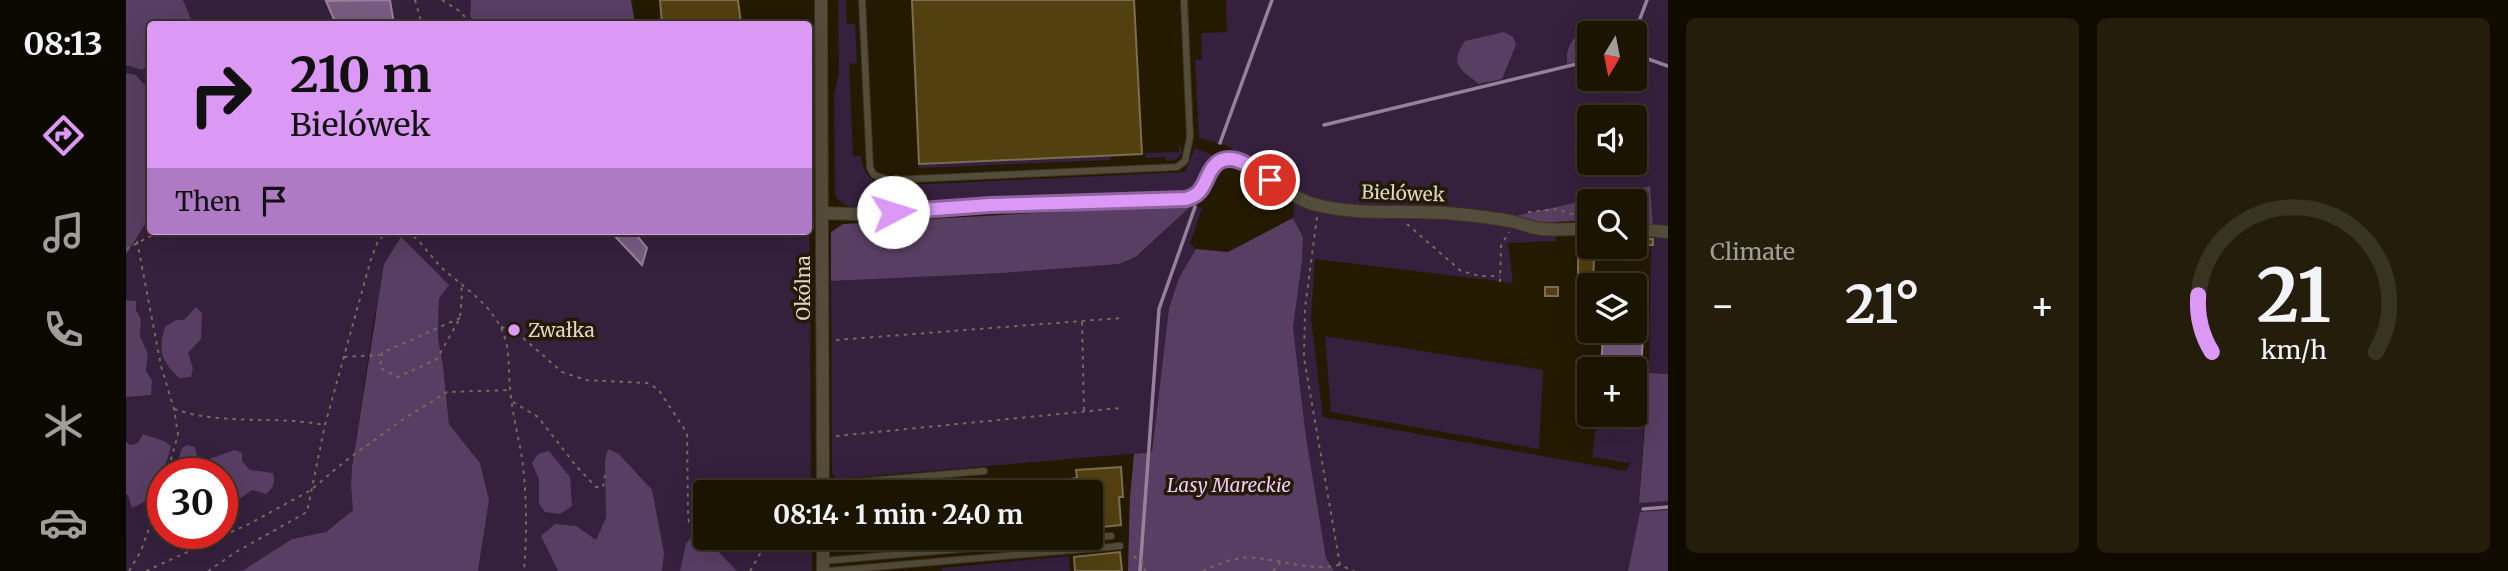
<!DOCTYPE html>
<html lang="en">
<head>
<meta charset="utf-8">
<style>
	:root { --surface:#1b1401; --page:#241d0b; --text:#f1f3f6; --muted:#a09e99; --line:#393323; --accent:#db99f5 }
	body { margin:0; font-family:Merriweather,serif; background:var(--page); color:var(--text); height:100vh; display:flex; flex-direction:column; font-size:26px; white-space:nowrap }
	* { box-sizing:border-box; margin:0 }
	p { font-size:23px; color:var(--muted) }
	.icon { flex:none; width:38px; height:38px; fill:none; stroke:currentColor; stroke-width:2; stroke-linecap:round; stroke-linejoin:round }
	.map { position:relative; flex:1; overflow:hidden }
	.panel { display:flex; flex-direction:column; gap:18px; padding:18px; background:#0f0b01; width:840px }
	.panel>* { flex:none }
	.top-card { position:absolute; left:21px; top:21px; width:665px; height:214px; border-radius:7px; box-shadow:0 7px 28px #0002,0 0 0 2px var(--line); background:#db99f5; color:#111; overflow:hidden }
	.needle { width:46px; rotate:190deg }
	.controls { position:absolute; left:1451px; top:21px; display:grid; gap:14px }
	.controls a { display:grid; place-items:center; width:70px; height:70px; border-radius:7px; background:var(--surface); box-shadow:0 7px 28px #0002,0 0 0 2px var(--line); font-size:35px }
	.speed { position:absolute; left:21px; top:458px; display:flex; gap:14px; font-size:35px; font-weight:700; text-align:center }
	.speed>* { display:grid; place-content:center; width:91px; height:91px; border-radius:50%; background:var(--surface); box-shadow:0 7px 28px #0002,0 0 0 2px var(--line); line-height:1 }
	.speed .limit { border:10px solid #d22; background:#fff; color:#111 }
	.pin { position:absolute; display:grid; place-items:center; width:60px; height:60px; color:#fff; margin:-30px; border:4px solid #fff; border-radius:50%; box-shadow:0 2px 7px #0007 }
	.me { position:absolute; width:77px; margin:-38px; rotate:85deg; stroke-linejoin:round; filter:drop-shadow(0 0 5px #0008) }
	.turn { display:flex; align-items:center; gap:24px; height:147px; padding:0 28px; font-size:32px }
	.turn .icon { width:91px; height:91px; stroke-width:2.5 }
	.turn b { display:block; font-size:49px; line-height:60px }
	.then { display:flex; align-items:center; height:66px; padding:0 28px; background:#0003; gap:14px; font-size:26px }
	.big { font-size:52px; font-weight:700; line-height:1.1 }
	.panel .tile { flex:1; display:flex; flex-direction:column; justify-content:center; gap:10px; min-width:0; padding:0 24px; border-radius:10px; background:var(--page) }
	.panel .dial { align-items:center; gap:0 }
	.dial svg { height:182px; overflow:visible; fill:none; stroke:var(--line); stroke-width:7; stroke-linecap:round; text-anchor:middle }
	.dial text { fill:var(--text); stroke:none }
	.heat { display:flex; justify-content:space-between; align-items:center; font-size:38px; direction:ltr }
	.panel .tiles { flex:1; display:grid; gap:18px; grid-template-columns:repeat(2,1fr) }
	.trip { position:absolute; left:567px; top:480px; width:410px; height:70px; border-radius:7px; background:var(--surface); box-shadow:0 7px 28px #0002,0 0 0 2px var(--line); font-weight:700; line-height:70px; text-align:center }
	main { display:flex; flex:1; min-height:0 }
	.tab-bar { display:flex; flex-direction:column; width:126px; justify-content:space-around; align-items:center; background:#0b0800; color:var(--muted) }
	.tab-bar .icon { width:49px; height:49px }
	.tab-bar .on { color:var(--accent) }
	.tab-bar b { font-size:32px; color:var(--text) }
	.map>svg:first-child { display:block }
	.green { fill:#35203d; fill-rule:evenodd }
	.forest { fill:#583e63 }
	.water { fill:#785c83; stroke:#978198; stroke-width:2 }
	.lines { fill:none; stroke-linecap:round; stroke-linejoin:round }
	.stream { stroke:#978198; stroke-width:3.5 }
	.building { fill:#524010; stroke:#7b6e51; stroke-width:2 }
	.service-casing { stroke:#3e341d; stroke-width:8 }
	.minor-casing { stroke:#3e341d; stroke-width:14 }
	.path { stroke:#746b57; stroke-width:2; stroke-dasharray:3.5 5; stroke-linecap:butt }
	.service { stroke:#554d3b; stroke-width:6 }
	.minor { stroke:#554d3b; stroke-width:12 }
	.route-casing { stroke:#8e639f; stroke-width:18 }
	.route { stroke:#db99f5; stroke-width:12 }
	.poi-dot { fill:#db99f5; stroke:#241a01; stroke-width:2.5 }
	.labels { text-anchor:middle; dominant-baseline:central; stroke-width:7; stroke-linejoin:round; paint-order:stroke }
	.street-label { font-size:19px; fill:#ded7c8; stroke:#241a01 }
	.poi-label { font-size:19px; fill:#ded7c8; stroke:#241a01; text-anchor:start }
	.park-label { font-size:19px; font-style:italic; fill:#eecafd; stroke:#241a01 }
</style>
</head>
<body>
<main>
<nav class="tab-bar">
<b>08:13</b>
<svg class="icon on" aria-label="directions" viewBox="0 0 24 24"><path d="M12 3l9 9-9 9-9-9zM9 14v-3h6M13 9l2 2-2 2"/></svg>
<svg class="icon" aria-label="music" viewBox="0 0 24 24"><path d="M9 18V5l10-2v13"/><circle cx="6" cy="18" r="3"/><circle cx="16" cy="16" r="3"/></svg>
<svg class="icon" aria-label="phone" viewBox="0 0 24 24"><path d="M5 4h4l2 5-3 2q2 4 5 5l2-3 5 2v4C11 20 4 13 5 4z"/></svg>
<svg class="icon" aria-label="climate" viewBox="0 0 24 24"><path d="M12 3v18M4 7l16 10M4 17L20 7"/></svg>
<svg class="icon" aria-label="car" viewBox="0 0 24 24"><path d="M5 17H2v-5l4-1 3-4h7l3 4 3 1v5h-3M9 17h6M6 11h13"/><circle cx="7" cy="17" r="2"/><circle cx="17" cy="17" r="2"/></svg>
</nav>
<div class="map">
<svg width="1542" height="571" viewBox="0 0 1542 571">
	<rect width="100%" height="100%" fill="#241a01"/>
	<path class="green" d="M57 0H201L210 24H67Z
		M264 0H345L344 16 349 24H268Z
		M712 0H720L721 24H729L731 63 723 64 727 156H735C737 173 744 182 761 186L1059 172 1069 148 1086 155 1068 185 1054 193 733 209C722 207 716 205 709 195L708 95 713 72Z
		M1100 0H1542V228L1527 226 1523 186 1385 217 1207 205 1174 194 1122 158 1099 145 1090 144V142L1073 138 1069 60 1076 59 1075 33 1101 32ZM1471 29 1477 33H1508V79H1463V59L1441 63C1439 43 1451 31 1471 29ZM1389 51 1383 57 1376 79 1353 84 1344 77ZM1463 117H1508V163H1463Z
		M24 63V91L10 75 0 73V65L16 70Z
		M683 74 685 492H579V537H686V571H352L363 500 354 463 323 424 317 365 312 338 313 298 249 313 226 467 225 487 227 510 200 532 166 539 116 571H0V495L26 497 37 467 38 441 17 434 12 443 4 445 0 442V397L24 395 20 371 22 354 14 336 15 319 10 310V301L0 300V255L21 221 24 219V231H682ZM37 474H96V534H37Z
		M1053 143 1056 153 1050 160 1040 161 1039 157 1020 158 1019 153 1053 152Z
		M985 155V160L793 168V164Z
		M1168 200 1356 220 1429 235 1431 241 1382 243 1387 283 1189 259 1185 318 1197 417 1500 471 1505 461 1502 463 1466 457 1471 415H1508L1509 380 1521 381 1513 502 1542 501V510L1514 513 1502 571H1208L1200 558 1180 437 1167 327 1176 262 1177 237 1167 218Z
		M1067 204 1076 208 1064 244 1070 249 1053 278 1043 308 1026 452 709 479 706 472 705 281 993 264 1011 257Z
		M1527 234 1542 238V374L1523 373 1525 245 1527 244Z
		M1199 336 1417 370 1413 449 1205 412Z
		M943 556 944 571H816L815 568Z"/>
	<path class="forest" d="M0 0H57L67 24H24V63L16 70 0 65Z
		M345 0H505L509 24H349L344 16Z
		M1471 29 1477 33H1463V59L1441 64C1439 43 1450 31 1471 29Z
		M1378 32 1387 37 1390 45 1376 79 1353 84C1334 69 1323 64 1339 41Z
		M0 73 10 75 24 91V219L21 221 0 255Z
		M1524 186 1527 226 1509 224 1508 201H1463V220L1411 223 1385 217Z
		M1067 204 1010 257 993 264 875 273 705 281V232L717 224Z
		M1167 218 1177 237 1176 262 1167 327 1180 437 1200 558 1208 571H1002L1004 497 1008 454 1026 452 1043 308 1053 278 1070 249 1102 252Z
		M275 237 323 285 313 298 312 338 317 365 323 424 354 463 363 500 352 571H116L166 539 200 532 227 510 225 487 226 467 258 264Z
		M0 300 10 301V310L15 319 14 336 22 354 20 371 26 381 25 395 0 397Z
		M70 307 76 313 75 339 62 353 67 368 65 377 53 378C35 361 32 351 39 327L50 320H58Z
		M1523 373 1542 374V501L1513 503Z
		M17 434 38 441 45 446C43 456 32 488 26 496 22 501 12 505 6 508L2 495H0V442L4 445 12 443Z
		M61 445 69 447 71 456 80 460 109 450 116 453V461L124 470 147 473C149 483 148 488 140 494L126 490 110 501 96 498V474H48L56 448Z
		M482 449 493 454 526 490 538 553 536 571H432L415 536 429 524 450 526 470 540 480 518 479 460Z
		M423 451 444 477 446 506 434 514 419 512 413 504V479L406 463 412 454Z
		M1542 510V571H1502L1514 512Z
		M571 530 611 571H554L560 544Z"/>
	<path class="water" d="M264 0 268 24H210L200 1Z
		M484 231 508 232 521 248 516 265Z
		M1477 334 1517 337 1515 370 1512 373H1509L1508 369H1475Z"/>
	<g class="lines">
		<path class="stream" d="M1508 35 1521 0
			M1508 54 1542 66
			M1198 125 1463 61
			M1094 143 1146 0
			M1517 509 1542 507
			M1014 571 1033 309 1069 207"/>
	</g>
	<path class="building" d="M534 0H612L615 24H536Z
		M786 0H1008L1016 154 793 164Z
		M1508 238 1527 239V245H1508Z
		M1452 257H1468L1467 285 1452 284Z
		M1419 287H1432V296H1419Z
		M995 467 997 497H993L995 525 976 527 974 499 964 500V492H944L943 479 951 478 950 470Z
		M719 537H761L762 544 720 548Z
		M994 552 996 571H949L948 557Z"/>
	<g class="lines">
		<defs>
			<path id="service" d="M736 0 744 168 748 175 764 180 1051 167 1059 161 1064 137 1058 0
				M697 485 858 471
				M697 561 985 536
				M702 571 994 546"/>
			<path id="minor" d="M695 0 697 492
				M697 213 729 214 864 205 1060 199C1086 192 1079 158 1104 158 1129 159 1160 197 1187 204 1230 216 1277 210 1320 213 1343 215 1367 217 1389 222 1396 224 1403 227 1410 228 1427 231 1446 229 1463 228
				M1508 229 1542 232
				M697 537V571"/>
		</defs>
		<use href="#service" class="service-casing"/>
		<use href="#minor" class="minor-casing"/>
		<path class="path" d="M289 0 296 24
			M316 0 335 12 344 24
			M1402 212 1431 209 1454 217
			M1191 217 1179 308 1178 358 1214 565 1228 571
			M1281 224 1335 271 1354 276H1374
			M281 231C296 241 305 258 318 270 338 287 361 302 374 326 385 347 382 367 384 389 386 412 392 435 396 458 401 496 401 534 398 571
			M11 241 35 366 48 409 52 434 41 474
			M0 249 34 231
			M1374 282 1375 246 1383 232
			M334 318 256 353 254 368 272 377 311 359 334 318 336 294 335 282
			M956 322 958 411
			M375 327 388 330 436 372 460 380 521 383 532 389 561 433 562 515 563 522 579 529
			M710 340 995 318
			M218 357 254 355
			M387 402 412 417 451 467 470 487H477L480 471
			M48 409C97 426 148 415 198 425
			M710 436 994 408
			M1008 556 1017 563 1019 571
			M3 571 15 551 37 488
			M20 571 123 524 185 490 218 462 276 420 321 392 384 390
			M82 571 110 552 181 512 199 425 245 259 252 241 262 231
			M624 571 638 547V537
			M1077 571C1093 564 1113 555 1131 558 1158 561 1185 571 1213 565
			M1147 571 1154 563"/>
		<use href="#service" class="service"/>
		<use href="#minor" class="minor"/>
	</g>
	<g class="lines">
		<defs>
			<path id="route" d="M767 212 864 205 1060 199C1076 195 1077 185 1084 172 1099 144 1128 168 1144 180"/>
		</defs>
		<use href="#route" class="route-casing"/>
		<use href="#route" class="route"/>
	</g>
	<circle class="poi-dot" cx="388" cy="330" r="7"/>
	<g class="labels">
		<g class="street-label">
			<text transform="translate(1277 193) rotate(2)">Bielówek</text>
			<text transform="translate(677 288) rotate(-90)">Okólna</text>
		</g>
		<g class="poi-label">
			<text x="402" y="330">Zwałka</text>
		</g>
		<g class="park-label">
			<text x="1103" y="485">Lasy Mareckie</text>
		</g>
	</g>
</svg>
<div class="controls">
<a><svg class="needle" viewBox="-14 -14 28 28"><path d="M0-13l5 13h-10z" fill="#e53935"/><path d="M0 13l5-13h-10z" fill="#a09e99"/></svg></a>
<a><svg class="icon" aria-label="sound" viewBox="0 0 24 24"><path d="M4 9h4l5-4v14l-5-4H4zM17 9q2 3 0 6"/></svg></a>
<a><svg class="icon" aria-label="search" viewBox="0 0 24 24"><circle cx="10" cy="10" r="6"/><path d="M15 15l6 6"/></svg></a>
<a><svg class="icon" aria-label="layers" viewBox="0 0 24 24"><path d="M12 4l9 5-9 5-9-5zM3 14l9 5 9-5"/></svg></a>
<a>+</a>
</div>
<div class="speed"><div class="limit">30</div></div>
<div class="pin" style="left:1144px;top:180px;background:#d93025"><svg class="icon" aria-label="arrive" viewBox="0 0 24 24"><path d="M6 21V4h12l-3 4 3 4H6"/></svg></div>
<svg class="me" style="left:767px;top:212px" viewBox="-20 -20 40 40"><circle r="19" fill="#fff"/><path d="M0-13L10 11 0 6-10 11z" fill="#db99f5"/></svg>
<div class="trip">08:14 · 1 min · 240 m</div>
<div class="top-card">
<div class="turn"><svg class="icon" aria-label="right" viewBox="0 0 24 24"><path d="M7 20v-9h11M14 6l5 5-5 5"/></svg><div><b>210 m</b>Bielówek</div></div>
<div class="then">Then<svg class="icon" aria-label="arrive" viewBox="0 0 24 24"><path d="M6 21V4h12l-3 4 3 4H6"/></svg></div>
</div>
</div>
<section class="panel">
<div class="tiles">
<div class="tile"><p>Climate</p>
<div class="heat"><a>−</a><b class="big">21°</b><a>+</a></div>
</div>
<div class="tile dial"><svg viewBox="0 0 100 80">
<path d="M14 69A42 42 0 1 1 86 69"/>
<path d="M14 69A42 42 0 0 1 8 44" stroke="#db99f5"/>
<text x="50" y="56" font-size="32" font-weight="700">21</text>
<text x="50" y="72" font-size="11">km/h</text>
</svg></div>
</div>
</section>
</main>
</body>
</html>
